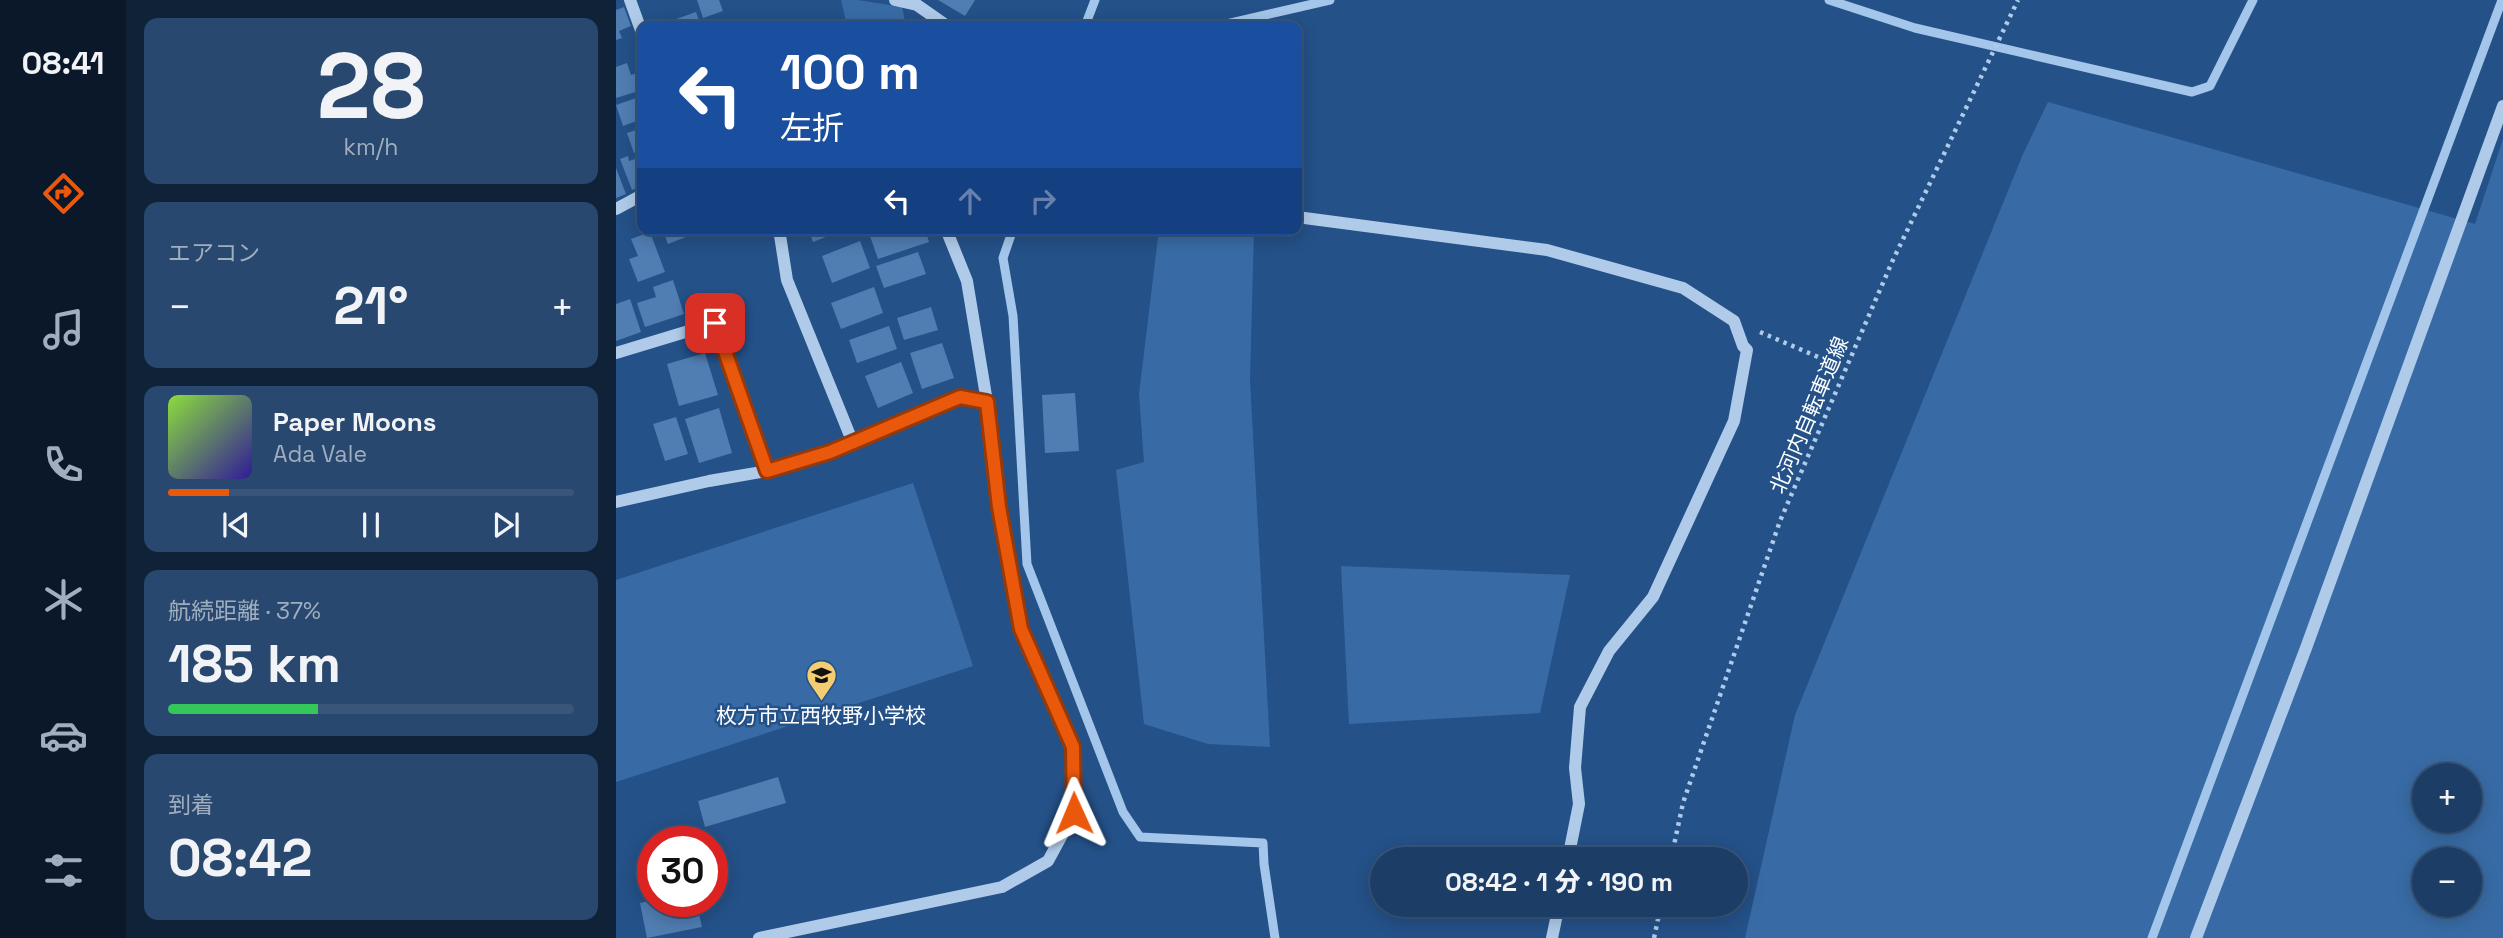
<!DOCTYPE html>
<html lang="ja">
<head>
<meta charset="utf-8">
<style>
	:root { --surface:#1b3d66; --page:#28486f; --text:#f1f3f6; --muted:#a0aebf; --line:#39567a; --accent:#ea580c }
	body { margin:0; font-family:"Space Grotesk","Noto Sans JP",sans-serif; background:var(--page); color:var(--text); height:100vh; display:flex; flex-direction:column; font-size:26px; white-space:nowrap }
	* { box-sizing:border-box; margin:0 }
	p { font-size:23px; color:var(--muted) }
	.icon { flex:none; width:38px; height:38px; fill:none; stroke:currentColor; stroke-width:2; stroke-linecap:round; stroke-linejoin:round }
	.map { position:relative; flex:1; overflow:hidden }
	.panel { display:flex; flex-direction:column; gap:18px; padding:18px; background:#0f2238; width:490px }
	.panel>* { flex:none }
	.banner { position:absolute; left:21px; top:21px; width:665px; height:214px; border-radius:14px; box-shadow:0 4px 18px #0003,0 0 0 2px var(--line); background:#1a4fa0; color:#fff; overflow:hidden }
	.buttons { position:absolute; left:1796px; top:763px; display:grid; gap:14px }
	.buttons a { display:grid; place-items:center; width:70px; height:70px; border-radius:50%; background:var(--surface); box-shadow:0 4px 18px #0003,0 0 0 2px var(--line); font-size:35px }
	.speed { position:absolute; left:21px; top:826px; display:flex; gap:14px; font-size:35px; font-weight:700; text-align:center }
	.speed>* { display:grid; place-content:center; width:91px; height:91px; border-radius:50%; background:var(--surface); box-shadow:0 4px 18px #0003,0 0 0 2px var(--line); line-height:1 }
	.speed .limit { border:10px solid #d22; background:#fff; color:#111 }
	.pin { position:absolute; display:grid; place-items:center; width:60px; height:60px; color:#fff; margin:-30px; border-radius:14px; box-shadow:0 4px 10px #0006 }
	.me { position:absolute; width:77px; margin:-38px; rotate:359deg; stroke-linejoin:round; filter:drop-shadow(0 0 5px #0008) }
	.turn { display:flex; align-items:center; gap:24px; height:147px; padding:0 28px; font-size:32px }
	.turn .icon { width:91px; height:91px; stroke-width:2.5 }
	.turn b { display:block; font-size:49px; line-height:60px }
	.lanes { display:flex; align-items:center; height:66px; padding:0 28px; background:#0003; justify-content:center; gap:35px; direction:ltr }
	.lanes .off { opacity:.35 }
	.big { font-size:52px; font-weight:800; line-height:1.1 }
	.panel .tile { flex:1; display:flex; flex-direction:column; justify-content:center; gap:10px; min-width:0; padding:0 24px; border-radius:14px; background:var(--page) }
	.panel .dial { align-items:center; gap:0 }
	.dial b { font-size:91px; line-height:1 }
	.song { display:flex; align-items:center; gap:21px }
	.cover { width:84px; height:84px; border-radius:10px; background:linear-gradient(135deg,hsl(90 70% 55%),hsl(250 70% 35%)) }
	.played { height:7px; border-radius:4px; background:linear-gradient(90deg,var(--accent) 15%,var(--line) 15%) }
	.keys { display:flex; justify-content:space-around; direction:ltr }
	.heat { display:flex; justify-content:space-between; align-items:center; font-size:38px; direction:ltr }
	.charge { height:10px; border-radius:5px; background:linear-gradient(90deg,#34c759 37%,var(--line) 0) }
	.trip { position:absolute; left:754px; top:847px; width:378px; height:70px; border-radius:35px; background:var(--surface); box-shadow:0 4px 18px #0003,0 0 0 2px var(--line); font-weight:800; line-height:70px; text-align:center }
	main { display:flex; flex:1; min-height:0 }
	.menu { display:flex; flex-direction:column; width:126px; justify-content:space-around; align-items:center; background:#0b1829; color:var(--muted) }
	.menu .icon { width:49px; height:49px }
	.menu .active { color:var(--accent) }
	.menu b { font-size:32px; color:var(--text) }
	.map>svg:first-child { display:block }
	.green { fill:#386ba5; fill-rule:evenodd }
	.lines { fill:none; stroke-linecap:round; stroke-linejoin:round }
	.stream { stroke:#a3c6ea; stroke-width:9 }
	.building { fill:#507db2 }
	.path { stroke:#afcbe9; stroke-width:4.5; stroke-dasharray:3.5 5; stroke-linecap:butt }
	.minor { stroke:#afcbe9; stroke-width:12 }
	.route-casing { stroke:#983908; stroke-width:18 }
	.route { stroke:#ea580c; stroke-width:12 }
	.labels { text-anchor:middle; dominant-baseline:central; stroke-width:5; stroke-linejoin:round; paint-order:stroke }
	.street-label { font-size:21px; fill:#fff; stroke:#245188 }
	.poi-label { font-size:21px; fill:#fff; stroke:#245188 }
</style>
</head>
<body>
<main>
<nav class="menu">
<b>08:41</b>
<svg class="icon active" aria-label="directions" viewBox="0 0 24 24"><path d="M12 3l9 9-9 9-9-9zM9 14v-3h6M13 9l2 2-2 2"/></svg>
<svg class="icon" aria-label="music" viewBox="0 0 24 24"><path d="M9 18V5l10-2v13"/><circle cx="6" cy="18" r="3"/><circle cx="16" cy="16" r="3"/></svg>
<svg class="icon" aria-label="phone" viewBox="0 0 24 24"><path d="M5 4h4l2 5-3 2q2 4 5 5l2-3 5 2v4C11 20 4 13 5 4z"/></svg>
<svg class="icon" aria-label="climate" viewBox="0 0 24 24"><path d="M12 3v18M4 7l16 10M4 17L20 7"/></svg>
<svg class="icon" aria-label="car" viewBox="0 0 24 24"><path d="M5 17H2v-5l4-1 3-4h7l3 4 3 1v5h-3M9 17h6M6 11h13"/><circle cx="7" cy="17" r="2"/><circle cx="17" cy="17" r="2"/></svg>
<svg class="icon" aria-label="filters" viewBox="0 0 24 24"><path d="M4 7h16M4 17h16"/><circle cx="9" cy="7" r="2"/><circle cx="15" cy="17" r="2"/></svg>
</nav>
<section class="panel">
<div class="tile dial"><b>28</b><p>km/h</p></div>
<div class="tile"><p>エアコン</p>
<div class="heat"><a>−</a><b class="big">21°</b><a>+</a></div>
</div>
<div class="tile">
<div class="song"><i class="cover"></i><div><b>Paper Moons</b><p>Ada Vale</p></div></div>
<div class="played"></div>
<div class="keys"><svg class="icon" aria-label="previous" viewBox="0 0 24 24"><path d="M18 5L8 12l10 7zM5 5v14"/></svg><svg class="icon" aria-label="pause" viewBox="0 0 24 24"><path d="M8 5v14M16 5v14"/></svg><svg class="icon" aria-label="next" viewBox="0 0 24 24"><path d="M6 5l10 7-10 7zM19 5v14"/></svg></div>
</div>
<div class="tile"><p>航続距離 · 37%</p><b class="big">185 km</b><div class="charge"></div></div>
<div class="tile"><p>到着</p><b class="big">08:42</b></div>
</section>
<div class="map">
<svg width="1887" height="938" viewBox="0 0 1887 938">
	<rect width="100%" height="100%" fill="#245188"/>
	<path class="green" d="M225 0H242L286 7 290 26H231Z
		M1432 102 1859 224 1887 139V938H1129L1179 715 1407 154ZM1808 775H1853V821H1808ZM1808 859H1853V905H1808Z
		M543 229H638L634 380 654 747 592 744 528 724 500 470 528 462 523 394Z
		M297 483 357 666 0 782V580Z
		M725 566 954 575 924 713 733 724Z"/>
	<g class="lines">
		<path class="stream" d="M1213 0 1299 28 1576 92 1594 86 1637 0
			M469 26 479 0
			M602 26 714 0
			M397 229 387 258 397 316 411 564 507 812 524 837 647 843 648 864 659 938
			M1536 938 1886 0"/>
	</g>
	<path class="building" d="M81 0H103L107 11 87 18Z
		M322 0H359L349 16Z
		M8 7 15 26 3 31 6 38 0 40V10Z
		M80 12 85 26H50L49 23Z
		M11 63 15 75 26 71V90L0 98V67Z
		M26 96V119L7 126 0 105Z
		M26 128V150L18 153 11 133Z
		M12 156 13 161 19 159 26 179V186L16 190 4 159Z
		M0 168 10 194 0 198Z
		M46 229H73L75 235 52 244Z
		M192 229H230L197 242Z
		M273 229H295L296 232 309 229 313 242 262 259 254 236Z
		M34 232 49 272 22 282 13 259 22 256 15 239Z
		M244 241 254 268 216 283 206 256Z
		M302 252 310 274 268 288 260 266Z
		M57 280 68 314 29 327 21 303 40 297 37 287Z
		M258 287 267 313 225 329 215 303Z
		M14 299 25 332 0 341V304Z
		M315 307 322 330 288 340 281 318Z
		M273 326 281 349 241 363 233 340Z
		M326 343 338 378 306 389 294 353Z
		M89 353 102 395 63 406 51 364Z
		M285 362 297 393 262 408 249 376Z
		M459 393 463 451 429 453 426 395Z
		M103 408 116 453 83 463 69 419Z
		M60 417 72 454 49 461 37 424Z
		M162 777 170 803 89 827 82 801Z
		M37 900 80 901 86 927 31 938 24 903Z"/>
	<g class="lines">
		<path class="path" d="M1144 332 1230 369
			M1055 859 1067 803 1164 521 1276 262 1402 0
			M1038 938 1045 905"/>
		<path class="minor" d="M14 0 26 33
			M279 0 301 5 331 26
			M0 209 26 195
			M681 217 931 250 1067 288 1118 321 1127 346 1131 350 1118 421 1037 597 993 651 964 707 959 768 963 804 952 859
			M163 229 171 280 237 443
			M330 229 351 281 371 402
			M0 353 99 323 151 471
			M0 502 93 481 151 471 214 452 344 397 371 402 383 507 405 629 457 747 458 813 432 861 386 887 143 938
			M936 938 943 905
			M1580 938 1690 648 1887 106"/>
	</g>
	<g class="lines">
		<defs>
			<path id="route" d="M99 323 151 471 214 452 344 397 371 402 383 507 405 629 457 747 458 813"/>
		</defs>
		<use href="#route" class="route-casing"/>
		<use href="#route" class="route"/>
	</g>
	<defs>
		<symbol id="school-pin" viewBox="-11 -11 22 30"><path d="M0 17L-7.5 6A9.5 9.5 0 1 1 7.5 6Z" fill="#f4cc72" stroke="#245188"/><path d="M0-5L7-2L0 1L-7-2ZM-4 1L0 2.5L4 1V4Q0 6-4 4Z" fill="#111"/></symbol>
	</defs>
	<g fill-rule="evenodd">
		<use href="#school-pin" x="188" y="658" width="35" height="47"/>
	</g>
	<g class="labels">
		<g class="street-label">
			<text transform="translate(1193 415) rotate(-67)">北河内自転車道線</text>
		</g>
		<g class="poi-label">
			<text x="205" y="715">枚方市立西牧野小学校</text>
		</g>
	</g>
</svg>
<div class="buttons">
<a>+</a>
<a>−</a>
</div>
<div class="speed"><div class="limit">30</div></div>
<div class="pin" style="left:99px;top:323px;background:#d93025"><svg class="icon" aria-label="arrive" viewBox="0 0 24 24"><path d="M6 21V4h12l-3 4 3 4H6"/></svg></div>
<svg class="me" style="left:458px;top:813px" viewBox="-20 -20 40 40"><path d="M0-17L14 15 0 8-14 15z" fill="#ea580c" stroke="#fff" stroke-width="4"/></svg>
<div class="trip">08:42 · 1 分 · 190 m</div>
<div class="banner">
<div class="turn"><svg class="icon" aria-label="left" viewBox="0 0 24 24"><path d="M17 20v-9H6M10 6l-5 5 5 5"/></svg><div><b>100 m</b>左折</div></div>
<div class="lanes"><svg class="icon" aria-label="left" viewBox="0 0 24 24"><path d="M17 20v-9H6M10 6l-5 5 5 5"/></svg><svg class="icon off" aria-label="ahead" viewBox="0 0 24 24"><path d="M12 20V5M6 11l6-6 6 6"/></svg><svg class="icon off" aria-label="right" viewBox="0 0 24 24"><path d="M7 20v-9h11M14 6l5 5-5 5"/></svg></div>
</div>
</div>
</main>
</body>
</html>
